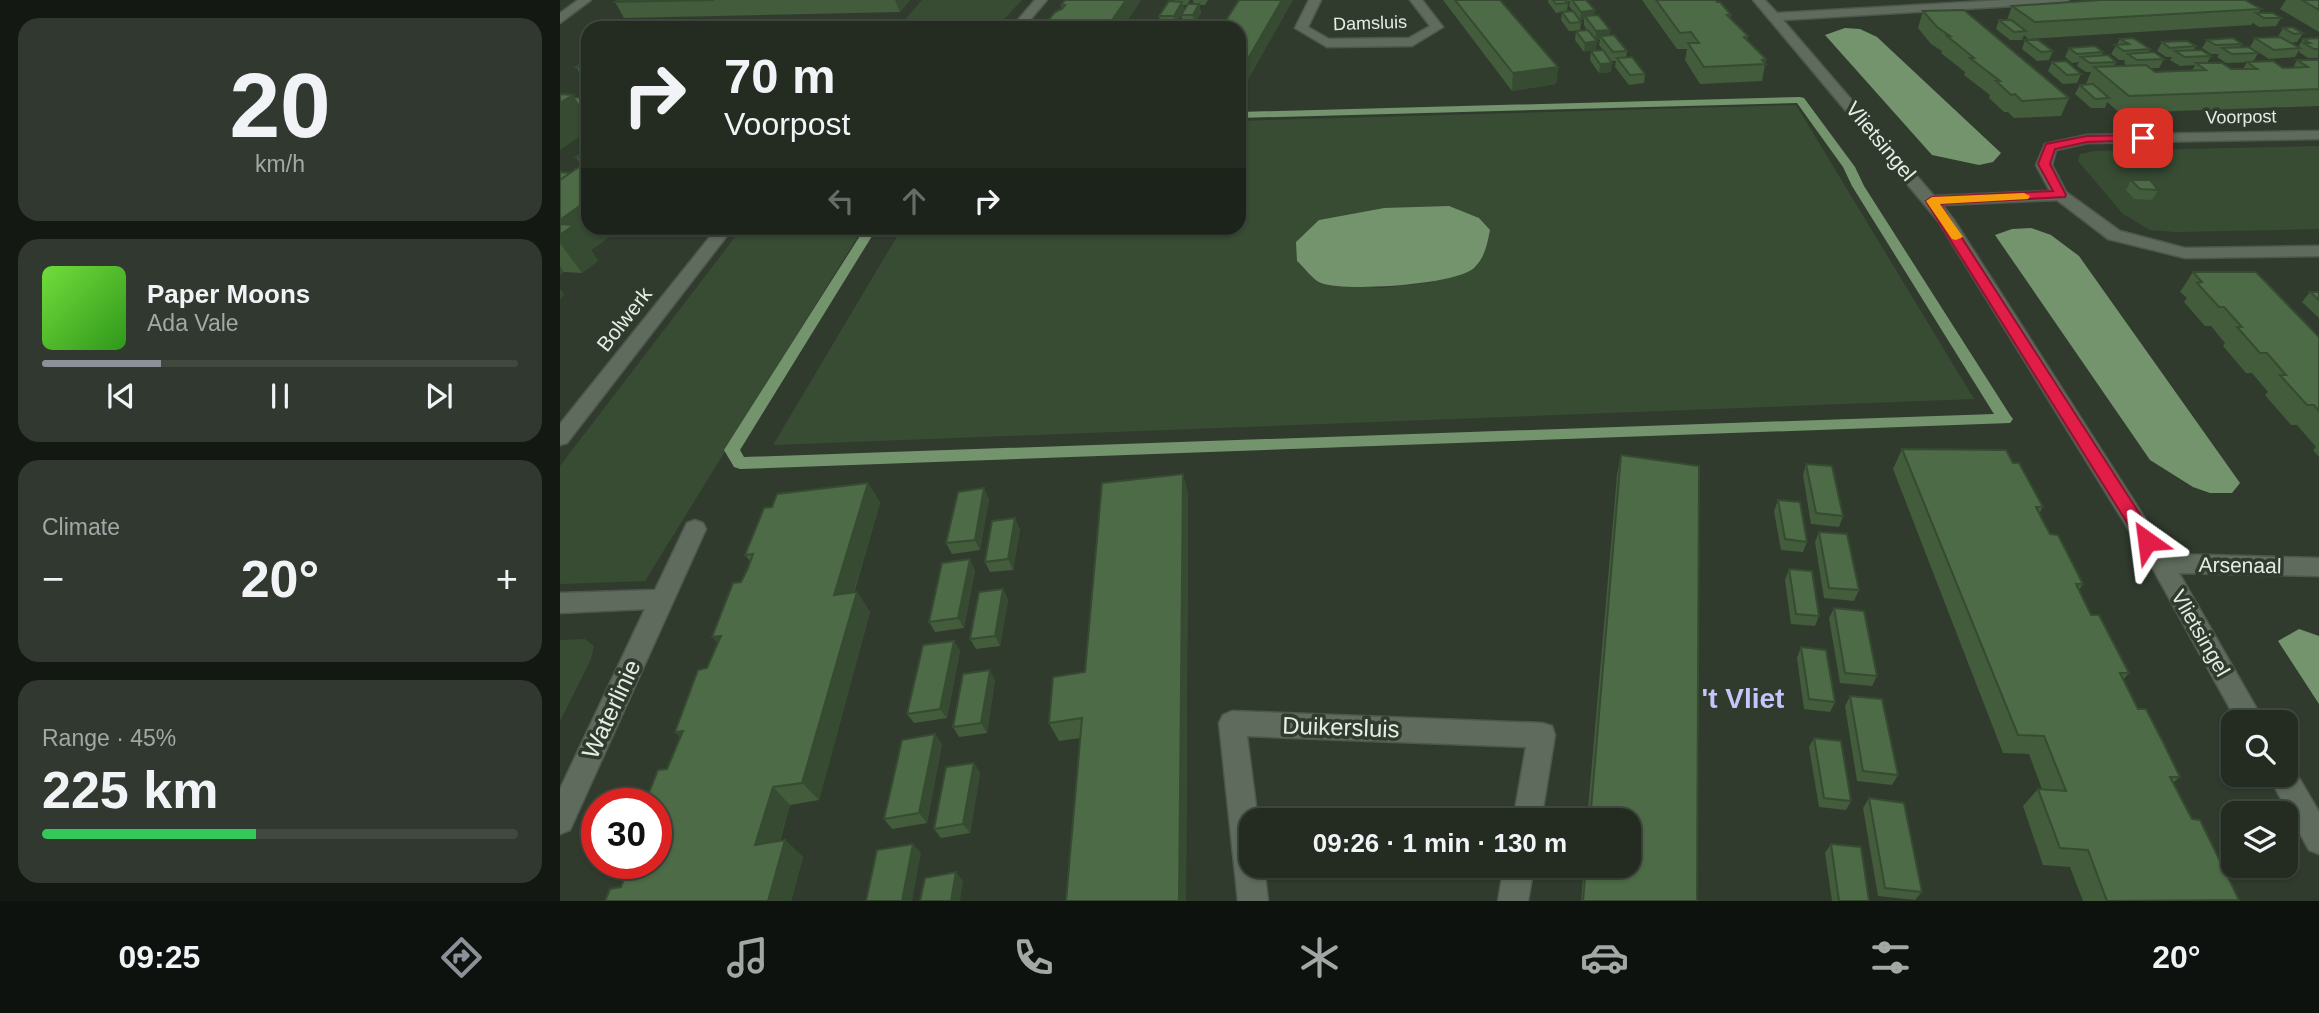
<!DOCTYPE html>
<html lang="en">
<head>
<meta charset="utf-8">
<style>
	:root { --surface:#242c22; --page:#30382f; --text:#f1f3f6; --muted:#a3a7a5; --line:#414840; --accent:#8c9099 }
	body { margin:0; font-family:Arial,sans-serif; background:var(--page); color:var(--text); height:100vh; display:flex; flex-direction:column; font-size:26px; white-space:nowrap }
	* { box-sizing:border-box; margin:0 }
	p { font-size:23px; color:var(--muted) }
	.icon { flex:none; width:38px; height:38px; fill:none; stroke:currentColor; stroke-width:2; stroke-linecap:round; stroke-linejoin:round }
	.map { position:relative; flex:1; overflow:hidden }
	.sheet { display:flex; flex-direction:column; gap:18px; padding:18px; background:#141813; width:560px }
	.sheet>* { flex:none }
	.hud { position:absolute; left:21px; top:21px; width:665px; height:214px; border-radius:21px; box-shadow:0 2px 5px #0004,0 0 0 2px var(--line); background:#242c22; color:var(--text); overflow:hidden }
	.buttons { position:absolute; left:1661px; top:710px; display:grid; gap:14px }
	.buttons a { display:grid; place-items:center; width:77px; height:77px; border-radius:14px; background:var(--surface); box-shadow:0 2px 5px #0004,0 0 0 2px var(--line); font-size:35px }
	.speed { position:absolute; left:21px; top:788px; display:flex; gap:14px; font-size:35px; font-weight:700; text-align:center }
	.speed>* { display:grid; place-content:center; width:91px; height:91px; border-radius:50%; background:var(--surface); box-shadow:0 2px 5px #0004,0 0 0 2px var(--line); line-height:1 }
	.speed .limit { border:10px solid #d22; background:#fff; color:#111 }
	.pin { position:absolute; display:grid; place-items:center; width:60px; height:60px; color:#fff; margin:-30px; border-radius:14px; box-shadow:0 4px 10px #0006 }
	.me { position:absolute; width:77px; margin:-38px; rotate:329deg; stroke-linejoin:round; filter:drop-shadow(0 0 5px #0008) }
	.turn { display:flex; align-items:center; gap:24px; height:147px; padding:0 28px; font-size:32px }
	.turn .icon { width:91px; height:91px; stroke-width:2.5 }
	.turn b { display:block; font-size:49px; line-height:60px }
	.lanes { display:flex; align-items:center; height:66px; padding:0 28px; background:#0003; justify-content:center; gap:35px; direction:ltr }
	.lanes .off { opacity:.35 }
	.big { font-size:52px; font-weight:600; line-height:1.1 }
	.sheet .card { flex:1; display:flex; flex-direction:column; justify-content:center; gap:10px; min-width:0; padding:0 24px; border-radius:21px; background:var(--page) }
	.sheet .dial { align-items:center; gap:0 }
	.dial b { font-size:91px; line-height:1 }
	.song { display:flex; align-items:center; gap:21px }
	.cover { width:84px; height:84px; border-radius:10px; background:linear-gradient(135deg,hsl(100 70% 55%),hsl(110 70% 35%)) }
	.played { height:7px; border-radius:4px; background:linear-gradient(90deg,var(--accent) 25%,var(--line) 25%) }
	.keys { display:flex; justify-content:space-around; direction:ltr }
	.heat { display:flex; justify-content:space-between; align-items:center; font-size:38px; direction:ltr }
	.charge { height:10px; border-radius:5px; background:linear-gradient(90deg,#34c759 45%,var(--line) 0) }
	.trip { position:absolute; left:679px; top:808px; width:402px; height:70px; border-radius:21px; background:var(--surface); box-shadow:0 2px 5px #0004,0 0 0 2px var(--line); font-weight:600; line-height:70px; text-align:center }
	.tab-bar { display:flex; height:112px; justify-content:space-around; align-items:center; background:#0e120e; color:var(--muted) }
	.tab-bar .icon { width:49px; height:49px }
	.tab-bar .on { color:var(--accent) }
	.tab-bar b { font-size:32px; color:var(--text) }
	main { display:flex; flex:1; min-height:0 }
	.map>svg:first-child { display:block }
	.green { fill:#384c34; fill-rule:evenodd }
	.water { fill:#74946d }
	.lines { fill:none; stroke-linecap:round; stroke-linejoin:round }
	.stream { fill:#74946d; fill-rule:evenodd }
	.minor-casing { stroke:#4d574c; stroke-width:3 }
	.minor { fill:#5f6b5d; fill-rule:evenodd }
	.wall { fill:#425c3c; fill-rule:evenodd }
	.shaded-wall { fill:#364b31 }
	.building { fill:#4d6b46; stroke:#364b31; stroke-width:2 }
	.route { fill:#e11d48; stroke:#92132f; stroke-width:2 }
	.slow { fill:#f59e0b }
	.labels { text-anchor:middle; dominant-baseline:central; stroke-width:7; stroke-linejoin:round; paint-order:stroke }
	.far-street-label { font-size:18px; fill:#e5ece4; stroke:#303b2e }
	.street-label { font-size:21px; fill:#e5ece4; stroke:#303b2e }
	.near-street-label { font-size:24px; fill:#e5ece4; stroke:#303b2e }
	.near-neighbourhood-label { font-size:28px; font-weight:bold; fill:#c5c4fd; stroke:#303b2e }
</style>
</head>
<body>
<main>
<section class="sheet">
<div class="card dial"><b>20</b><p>km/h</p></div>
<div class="card">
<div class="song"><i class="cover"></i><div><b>Paper Moons</b><p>Ada Vale</p></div></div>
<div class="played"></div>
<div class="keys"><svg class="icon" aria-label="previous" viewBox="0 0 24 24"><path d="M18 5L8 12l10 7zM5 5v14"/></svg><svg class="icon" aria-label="pause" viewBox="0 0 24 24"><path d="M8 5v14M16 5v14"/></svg><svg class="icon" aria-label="next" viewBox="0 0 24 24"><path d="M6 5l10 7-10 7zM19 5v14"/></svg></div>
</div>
<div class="card"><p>Climate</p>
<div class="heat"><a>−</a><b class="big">20°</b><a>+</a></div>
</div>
<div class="card"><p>Range · 45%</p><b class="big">225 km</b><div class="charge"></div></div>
</section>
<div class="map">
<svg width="1759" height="901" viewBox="0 0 1759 901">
	<rect width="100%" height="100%" fill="#303b2e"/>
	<path class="green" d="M362 0H462L436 28H338Z
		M1236 105 1414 399 213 445 342 228H679V121ZM824 208 873 282 821 288 760 283 759 220Z
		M1759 146V229L1615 232 1590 230 1563 214 1518 161 1520 154 1535 151Z
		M182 228H303L85 581 0 584V466Z
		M25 639 34 646 31 659 0 721V640Z"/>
	<path class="water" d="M1285 28 1300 29 1317 37 1441 153 1433 162 1419 165 1372 155 1265 35Z
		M889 206 919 218 930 230C927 245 925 257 914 268 895 285 785 292 761 283 753 280 744 267 737 261L736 242 759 220 824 208Z
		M1471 228 1491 235 1519 256 1680 483 1672 493H1650L1633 487 1590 460 1435 235 1452 229Z
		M1739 629 1759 636V704L1718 641Z"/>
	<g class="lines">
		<path class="stream" d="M1240 97 1244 98 1295 167 1304 186 1450 415 1453 419 1450 423 180 469 174 467 164 450 305 228H317L180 450 184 457 1434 414 1292 186 1283 167 1237 103 679 118V112Z"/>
		<defs>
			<path id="minor" d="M18 0H31L0 23V13Z
				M475 0H487L463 28H451Z
				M749 0H761L748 27 769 39 849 38 870 26 850 0H862L883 27 852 46 767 47 735 28Z
				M1193 0H1205L1217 13 1444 0H1509L1503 3 1223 20 1374 196 1490 191 1476 165 1485 144 1527 135 1759 131V139L1527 143 1496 150 1492 165 1506 192 1560 231 1625 248 1759 246V256L1625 258 1548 239 1497 200 1382 205 1394 220 1608 554 1759 558V576L1619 573 1705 723H1678L1593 569 1379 222Z
				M0 99H28V107H0Z
				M157 228H173L7 443 0 445V424Z
				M135 520 143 523 146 529 10 830 0 834V789L85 609 0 613V593L95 590 127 523Z
				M672 711 982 723 992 726 995 735 981 821H953L966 747 687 736 698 821H691V866H704L708 901H678L659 723 663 715Z
				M1726 763 1732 766 1759 812V854L1749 850 1708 775H1726Z
				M944 866H974L968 901H938Z"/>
		</defs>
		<use href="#minor" class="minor-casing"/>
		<use href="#minor" class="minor"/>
	</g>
	<path class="wall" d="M57 0H350L340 12 64 18 55 2Z
		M581 0 562 28H485L484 26 502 9 501 5Z
		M613 0H630L627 5H623L624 10 615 25H611V28H592L600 21 599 16 613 1Z
		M633 0H648L645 5H639L641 13 634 24H628L629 28H614L623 23 621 15 634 4Z
		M883 0H940L998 67 996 84 952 91Z
		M988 0H1026L1035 10 1034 15 1050 30 1049 36 1067 51 1066 57 1085 74 1084 83 1069 85 1055 67 1056 61H1051V72L1039 73 1030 60 1031 51 1043 50 1039 45 1040 40H1035L1024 52 1015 40 1016 31H1009L1001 20 1002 12 996 13 988 2ZM1006 1H1010L1009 6 1013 11H1007L1008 3ZM1020 20H1024V25L1027 30H1020L1021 22Z
		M1082 0H1155L1171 15 1170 18 1188 36 1187 40 1206 59 1202 81 1140 84 1125 60 1127 49H1117Z
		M1726 0H1759V32L1720 9Z
		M1452 6 1701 9 1698 13 1721 18 1716 26 1699 27 1693 23 1691 25 1468 39 1464 35 1462 40H1450L1436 29 1439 20H1447Z
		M1363 11 1509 98 1501 116 1454 118 1448 112H1444L1429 98 1430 95 1404 75 1405 72 1381 53 1382 51 1371 44 1358 28Z
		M270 20 274 28H245L243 25Z
		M205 21 231 28H200L199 26Z
		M161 22 187 28H156V27Z
		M1723 28 1743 33 1737 42 1730 43 1738 47 1743 39H1759L1758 58H1748L1739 52 1740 49 1735 57 1709 59 1690 47 1695 38 1718 37Z
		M1560 39 1590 49 1588 53 1604 59 1599 68H1590L1595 72 1632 71 1635 65 1620 66 1610 60 1612 57H1606L1597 51 1602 42 1636 46 1634 50 1651 56 1647 63 1671 69H1683L1687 62 1723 68H1733L1737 60H1759V106L1560 113 1547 102 1545 108H1531L1515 94 1520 85 1526 84 1531 72H1526L1517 66 1519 62 1512 63 1505 57 1509 48 1543 52 1541 56 1556 62 1554 66H1567L1564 63 1565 60H1559L1551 54Z
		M1465 40 1493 51 1489 60 1477 61 1462 49Z
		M1647 40 1682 44 1680 47 1698 53 1693 62 1666 63 1657 57 1659 54H1651L1642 48Z
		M28 46V85H27L16 67 23 61 21 57Z
		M1492 62 1521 74 1517 83 1503 84 1488 71Z
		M28 149V228H82L70 236 52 235 31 250 38 261 22 273 4 272 0 274V172L10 173 21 165 16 157Z
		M1571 180 1598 190 1592 200 1574 199 1566 190Z
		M1633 272 1759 337V457L1753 450 1756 447 1737 425H1731L1705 395 1708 392 1692 373H1686L1663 346 1665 343 1651 326H1645L1624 302 1627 298 1620 292Z
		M1750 292H1759V318L1742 302Z
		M1342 449 1453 463 1483 507 1479 514 1490 534 1523 584 1519 590 1531 615 1569 673 1563 680 1578 709 1620 777 1613 783 1632 819 1679 900 1678 901H1523L1510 867 1483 865 1463 806 1478 789H1482L1469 754 1443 753 1333 469Z
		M1061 455 1137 901H1021L1024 866H1069V821H1027L1057 475Z
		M1246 464 1283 516 1279 527 1251 524 1243 475Z
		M623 474 628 494 626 901H506L520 738 499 741 489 723 525 672Z
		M308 483 320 503 294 593 297 592 310 612 259 800 230 805 220 841 225 840 243 857 231 901H45L61 887 120 737 115 732 147 668 158 643 152 637 181 582 190 561 185 555 212 507Z
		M429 499 420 550 392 554 386 543Z
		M1218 500 1247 542 1243 552 1221 550 1214 511Z
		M460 529 453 570 430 572 425 562Z
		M1259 532 1299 590 1294 601 1264 598 1255 542Z
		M1229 569 1259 616 1255 626 1231 624 1225 580Z
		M415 570 404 628 375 632 369 622Z
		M443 589 448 600 440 646 416 649 410 639Z
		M1274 608 1317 676 1312 686 1280 683 1269 618Z
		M394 641 400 651 387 718 354 723 347 714Z
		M1241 647 1275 702 1270 712 1244 709 1237 658Z
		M435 680 427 733 399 737 393 727Z
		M1290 696 1338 775 1332 785 1297 781 1285 706Z
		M1254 738 1291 801 1286 810 1259 807 1249 747Z
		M382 744 367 823 332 829 324 819Z
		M414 763 420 773 410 833 381 838 374 829Z
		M1309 798 1362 892 1355 900 1318 896 1303 808Z
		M1271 844 1309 901H1272L1265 853Z"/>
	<path class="shaded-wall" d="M335 0H350L340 12Z
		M566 0H581L562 28H553L552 20Z
		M722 0H733L679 96V74Z
		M622 2 624 10 615 25 614 16Z
		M639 4 641 13 634 24 633 15Z
		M1035 10 1034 19 1025 16 1024 20H1020L1021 12Z
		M270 20 274 28H267L266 25Z
		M540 20 542 28H535Z
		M227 21 231 28H223L222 26Z
		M184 22 187 28H180L179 27Z
		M141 23 143 28H135Z
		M1050 30 1049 39 1040 36V40H1035L1036 31Z
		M1037 41 1036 50 1024 52 1025 43Z
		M1052 63 1051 72 1039 73 1040 64Z
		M998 67 996 84 952 91 953 73Z
		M13 95 28 118V131L0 150V103Z
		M28 200V228H47L52 235 31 250 38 261 22 273 0 243V220Z
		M64 228H82L70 236Z
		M0 266 4 272 0 274Z
		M0 289 4 294 0 300Z
		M623 474 628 494 626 901H619Z
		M308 483 320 503 287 614 274 595Z
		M424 488 429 499 420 550 415 540Z
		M455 518 460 529 453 570 448 559Z
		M410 559 415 570 404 628 398 618Z
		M443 589 448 600 440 646 435 636Z
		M297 592 310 612 259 800 242 783Z
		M161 636 169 656 152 637Z
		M394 641 400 651 387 718 380 709Z
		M430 670 435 680 427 733 421 723Z
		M123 731 135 751 115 732Z
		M375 734 382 744 367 823 359 813Z
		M414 763 420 773 410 833 403 824Z
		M213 787 230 805 213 862 195 845Z
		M225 840 243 857 231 901H208Z
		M353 844 361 853 352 901H342Z
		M396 872 403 881 400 901H391Z"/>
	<path class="building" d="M57 0H154L55 2Z
		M505 0H566L552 20H540L535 28H486L488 26H484L495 12 502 9 505 5H501Z
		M679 0H722L679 74V28H661Z
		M895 0H940L998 67 953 73Z
		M993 0H1005L1008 3 996 4Z
		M1012 0H1026L1035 10 1021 12Z
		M1096 0H1155L1157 2H1160L1171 15H1167L1188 36 1184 37 1206 59 1202 60 1206 64 1144 67 1128 43H1139L1131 32 1120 33Z
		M1540 0H1685L1701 9 1475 22 1452 6Z
		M1742 0H1759V10Z
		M609 1 622 2 614 16H599Z
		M628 4H639L633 15H621Z
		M1404 10 1509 98 1462 101 1455 94 1451 95 1436 81H1440L1410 58H1414L1387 36H1390L1377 27 1363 11Z
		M1013 11 1021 22 1010 23 1002 12Z
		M1696 13H1713L1721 18H1704Z
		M1038 15 1050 30 1036 31 1025 16Z
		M248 20H270L266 25H243Z
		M1439 20H1451L1466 31 1454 32Z
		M59 21H68L64 24H97L92 28H42L44 25H55Z
		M205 21H227L222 26H199Z
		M290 21H312L308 25H326L324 28H283Z
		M596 21 610 22 606 28H592Z
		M161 22H184L179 27H156Z
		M117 23H141L135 28H112Z
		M617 23H628L625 28H614Z
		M1732 27 1743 33 1734 34 1723 28Z
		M1028 30 1037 41 1025 43 1016 31Z
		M1054 35 1067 51 1053 52 1040 36Z
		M1720 37 1740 48 1714 50 1695 38Z
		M1573 38 1590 49 1564 51 1555 45 1569 44 1560 39Z
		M1673 38 1682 44 1656 45 1647 40Z
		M1758 38 1759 39V49H1754L1744 43H1750L1743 39Z
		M1465 40H1478L1493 51 1481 52Z
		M1627 41 1636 46 1610 48 1602 42Z
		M28 46V57H21Z
		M1535 46 1543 52 1517 54 1509 48Z
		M1688 47 1698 53 1672 54 1662 48Z
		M1043 50 1052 63 1040 64 1031 51Z
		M1641 50 1651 56 1625 57 1615 51Z
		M1594 52 1604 59 1577 60 1568 54Z
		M1548 55 1556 62 1530 63 1521 57Z
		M1072 57 1085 74 1070 75 1057 58Z
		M28 58V67H16Z
		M1737 60H1759V89L1569 96 1534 67 1586 65 1595 72 1618 71 1646 70 1636 63H1662L1671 69H1697L1687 62 1713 61 1723 68 1748 67Z
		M1506 61 1521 74 1507 75 1492 62Z
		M1533 84 1549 98 1535 99 1520 85Z
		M0 94 13 95 0 103Z
		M28 149V158L16 157Z
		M28 161V200L0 220V180Z
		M0 172 10 173 0 180Z
		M1571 180H1590L1598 190 1580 189Z
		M0 224 14 225 0 235Z
		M1633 272H1696L1759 337V411L1754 405H1747L1720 375H1726L1707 353H1700L1677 327H1682L1664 307H1659L1637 283 1642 282Z
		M1750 292H1759V300Z
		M1342 449 1446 450 1453 463H1459L1483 507H1476L1483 521 1490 534 1498 535 1523 584H1516L1531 615H1539L1569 673H1560L1578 709H1586L1603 742 1620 777H1610L1632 819 1640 820 1679 900 1547 901 1528 850 1500 848 1478 789 1506 791 1484 736 1458 735Z
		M1061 455 1139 466 1137 901H1023L1026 866H1069V821H1030Z
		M1246 464 1272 466 1283 516 1256 513Z
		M623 474 619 901H506L522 718 489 723 493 677 525 672 542 483Z
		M308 483 274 595 297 592 242 783 213 787 195 845 225 840 208 901H45L50 889 61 887 70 863H96V803H85L98 770 107 769 123 731 115 732 138 670 147 668 161 636 152 637 173 583 181 582 188 568 193 554 185 555 204 508 212 507 217 494Z
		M424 488 415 540 386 543 398 492Z
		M1218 500 1240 502 1247 542 1225 539Z
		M455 518 448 559 425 562 432 521Z
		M1259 532 1287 534 1299 590 1269 588Z
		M410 559 398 618 369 622 382 563Z
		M1229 569 1252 571 1259 616 1236 614Z
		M443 589 435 636 410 639 419 592Z
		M1274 608 1304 611 1317 676 1285 673Z
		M394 641 380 709 347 714 363 645Z
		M1241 647 1266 650 1275 702 1249 699Z
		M430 670 421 723 393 727 403 674Z
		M1290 696 1322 699 1338 775 1303 771Z
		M375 734 359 813 324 819 342 740Z
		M1254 738 1281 741 1291 801 1264 798Z
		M414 763 403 824 374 829 386 767Z
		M1309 798 1344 803 1362 892 1325 888Z
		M353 844 342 901H306L317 850Z
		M1271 844 1301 847 1309 901H1279Z
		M396 872 391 901H360L365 878Z"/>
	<path class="route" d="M1583 135 1587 136V140L1527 142 1495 149 1490 164 1506 195 1505 197 1380 204 1594 536 1596 541 1594 545H1581L1366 201 1372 197 1493 191 1478 164 1486 144 1527 136Z"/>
	<path class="slow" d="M1464 193 1470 196 1468 199 1380 204 1403 237 1396 240 1392 239 1366 201 1372 197Z"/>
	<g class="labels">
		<g class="far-street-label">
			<text transform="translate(810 23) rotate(-2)">Damsluis</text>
			<text transform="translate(1681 117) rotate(-1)">Voorpost</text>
		</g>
		<g class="street-label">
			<text transform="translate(1321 141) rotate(50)">Vlietsingel</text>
			<text transform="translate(64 319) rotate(-52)">Bolwerk</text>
			<text transform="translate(1680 565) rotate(1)">Arsenaal</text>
			<text transform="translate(1641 633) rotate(60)">Vlietsingel</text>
		</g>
		<g class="near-street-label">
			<text transform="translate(51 709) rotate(-65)">Waterlinie</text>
			<text transform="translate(781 727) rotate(2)">Duikersluis</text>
		</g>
		<g class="near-neighbourhood-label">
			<text x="1183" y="698">'t Vliet</text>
		</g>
	</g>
</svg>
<div class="buttons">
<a><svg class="icon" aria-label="search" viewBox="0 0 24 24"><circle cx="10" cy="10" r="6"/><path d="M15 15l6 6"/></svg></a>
<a><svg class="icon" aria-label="layers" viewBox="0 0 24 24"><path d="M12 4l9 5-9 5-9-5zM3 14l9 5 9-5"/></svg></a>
</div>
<div class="speed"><div class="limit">30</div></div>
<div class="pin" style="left:1583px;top:138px;background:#d93025"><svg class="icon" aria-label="arrive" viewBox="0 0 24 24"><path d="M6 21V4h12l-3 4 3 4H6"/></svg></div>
<svg class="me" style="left:1587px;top:541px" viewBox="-20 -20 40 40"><path d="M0-17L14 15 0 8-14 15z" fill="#e11d48" stroke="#fff" stroke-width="4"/></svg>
<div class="trip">09:26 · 1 min · 130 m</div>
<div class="hud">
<div class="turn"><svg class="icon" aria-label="right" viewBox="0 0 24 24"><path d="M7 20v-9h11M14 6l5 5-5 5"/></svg><div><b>70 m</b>Voorpost</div></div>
<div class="lanes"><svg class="icon off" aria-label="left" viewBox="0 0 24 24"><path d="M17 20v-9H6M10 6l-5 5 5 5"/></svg><svg class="icon off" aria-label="ahead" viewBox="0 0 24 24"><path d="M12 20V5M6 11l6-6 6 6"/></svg><svg class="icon" aria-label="right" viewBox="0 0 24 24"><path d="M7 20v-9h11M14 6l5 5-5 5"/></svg></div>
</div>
</div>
</main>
<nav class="tab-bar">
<b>09:25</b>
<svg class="icon on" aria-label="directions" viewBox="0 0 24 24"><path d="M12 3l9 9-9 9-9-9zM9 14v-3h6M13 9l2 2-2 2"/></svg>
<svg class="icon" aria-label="music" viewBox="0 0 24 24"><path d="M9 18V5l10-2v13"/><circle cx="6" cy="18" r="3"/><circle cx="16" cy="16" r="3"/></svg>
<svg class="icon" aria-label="phone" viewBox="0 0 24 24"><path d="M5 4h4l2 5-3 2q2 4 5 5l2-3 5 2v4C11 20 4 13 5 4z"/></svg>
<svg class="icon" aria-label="climate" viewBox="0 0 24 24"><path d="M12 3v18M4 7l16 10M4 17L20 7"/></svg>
<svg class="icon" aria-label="car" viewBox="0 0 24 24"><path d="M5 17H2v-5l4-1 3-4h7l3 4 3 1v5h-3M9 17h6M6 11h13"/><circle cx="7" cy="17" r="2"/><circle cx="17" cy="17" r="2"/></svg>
<svg class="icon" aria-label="filters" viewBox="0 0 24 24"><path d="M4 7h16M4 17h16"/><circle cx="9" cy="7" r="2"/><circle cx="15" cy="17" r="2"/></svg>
<b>20°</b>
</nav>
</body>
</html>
